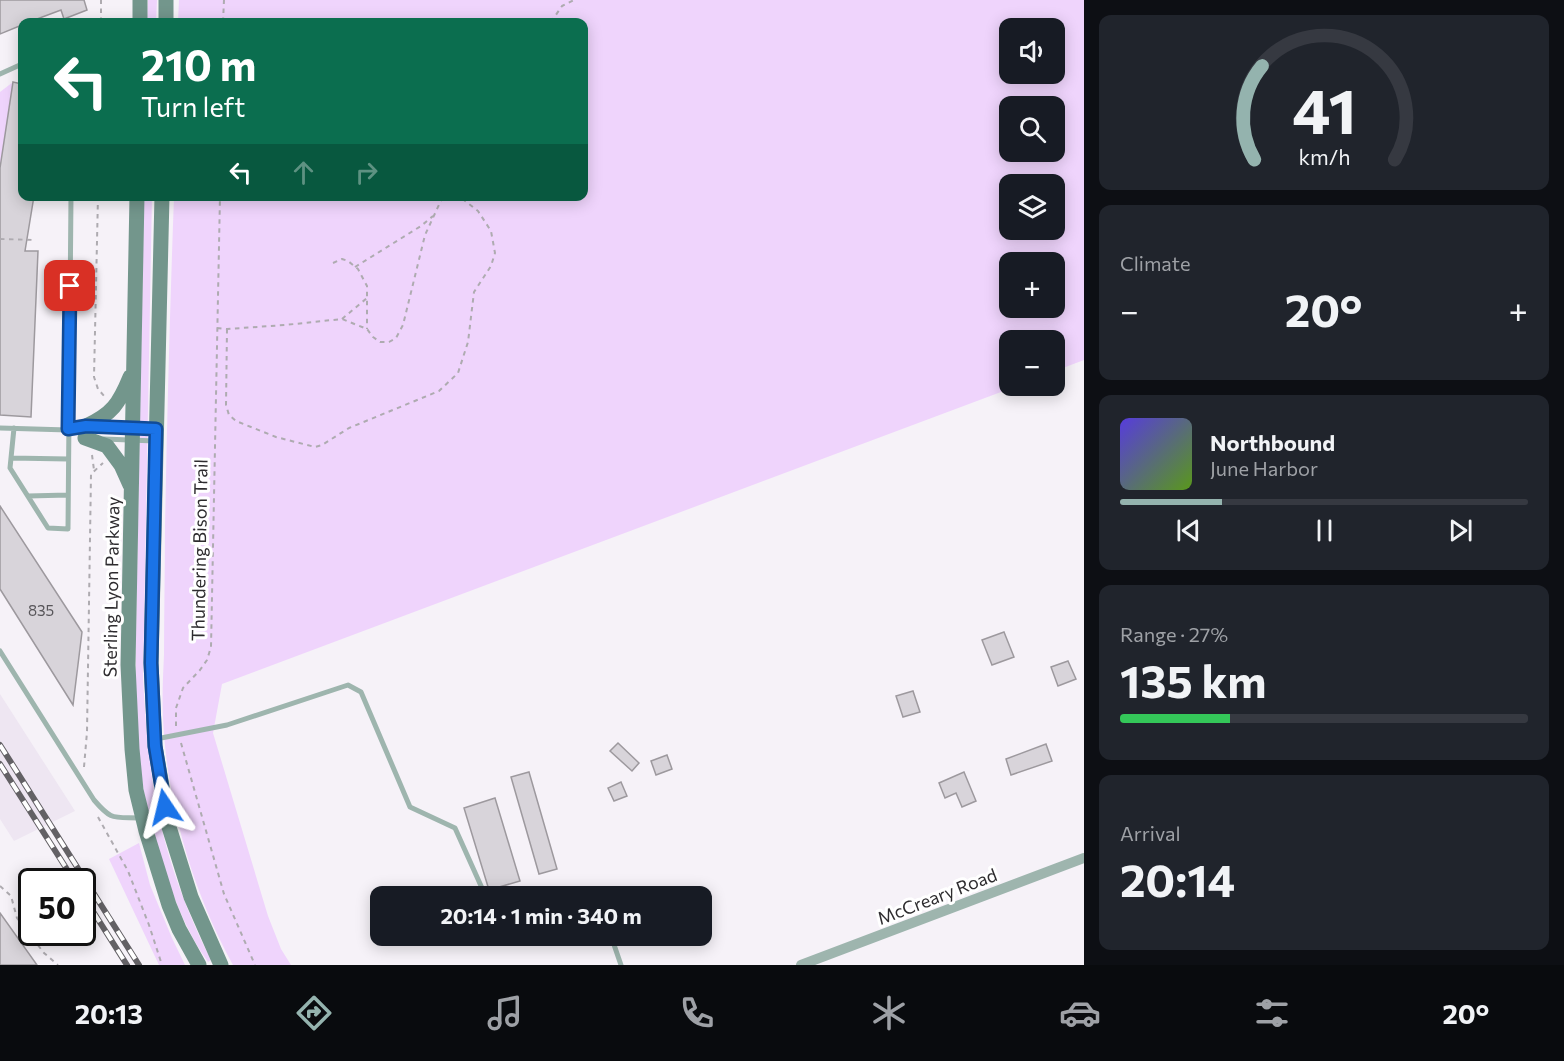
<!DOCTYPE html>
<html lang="en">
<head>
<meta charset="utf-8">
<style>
	:root { --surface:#171b24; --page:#20242c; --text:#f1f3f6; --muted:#9ea1a6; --line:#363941; --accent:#94b3ae }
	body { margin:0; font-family:Commissioner,sans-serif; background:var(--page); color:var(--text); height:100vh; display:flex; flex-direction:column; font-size:22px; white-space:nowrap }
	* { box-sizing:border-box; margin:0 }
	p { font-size:20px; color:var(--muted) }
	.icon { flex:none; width:33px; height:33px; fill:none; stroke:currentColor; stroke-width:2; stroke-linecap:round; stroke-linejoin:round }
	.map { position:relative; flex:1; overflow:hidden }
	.sheet { display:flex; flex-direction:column; gap:15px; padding:15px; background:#0d0f14; width:480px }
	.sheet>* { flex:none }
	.guide { position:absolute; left:18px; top:18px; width:570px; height:183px; border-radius:12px; box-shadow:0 3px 15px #0003; background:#0b6e4f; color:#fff; overflow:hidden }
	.fabs { position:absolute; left:999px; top:18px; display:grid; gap:12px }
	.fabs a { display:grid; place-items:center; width:66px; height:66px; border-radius:12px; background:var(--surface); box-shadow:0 3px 15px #0003; font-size:30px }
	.speed { position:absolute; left:18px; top:868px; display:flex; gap:12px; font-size:30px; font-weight:700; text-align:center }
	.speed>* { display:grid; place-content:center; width:78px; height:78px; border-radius:50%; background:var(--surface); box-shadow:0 3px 15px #0003; line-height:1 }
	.speed .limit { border:3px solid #111; border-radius:9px; background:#fff; color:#111 }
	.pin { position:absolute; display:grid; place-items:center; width:51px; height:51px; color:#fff; margin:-26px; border-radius:12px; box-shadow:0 3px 9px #0006 }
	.me { position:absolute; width:66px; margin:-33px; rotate:350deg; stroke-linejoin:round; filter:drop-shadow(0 0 4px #0008) }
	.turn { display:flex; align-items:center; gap:21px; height:126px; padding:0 24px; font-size:27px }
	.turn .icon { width:78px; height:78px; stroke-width:2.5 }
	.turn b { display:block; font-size:42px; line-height:51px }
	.lanes { display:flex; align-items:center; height:57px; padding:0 24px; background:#0003; justify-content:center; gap:30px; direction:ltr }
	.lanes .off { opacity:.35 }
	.big { font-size:45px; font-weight:700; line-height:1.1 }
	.sheet .tile { flex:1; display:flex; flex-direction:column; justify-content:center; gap:9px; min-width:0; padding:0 21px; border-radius:12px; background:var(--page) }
	.sheet .dial { align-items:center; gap:0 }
	.dial svg { height:156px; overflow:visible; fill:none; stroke:var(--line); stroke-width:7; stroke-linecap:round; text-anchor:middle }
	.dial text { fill:var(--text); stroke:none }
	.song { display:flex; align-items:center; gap:18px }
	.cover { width:72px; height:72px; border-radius:9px; background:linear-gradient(135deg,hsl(250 70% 55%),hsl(90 70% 35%)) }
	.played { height:6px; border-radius:3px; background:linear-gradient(90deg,var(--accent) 25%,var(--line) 25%) }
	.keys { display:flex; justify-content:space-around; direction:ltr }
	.heat { display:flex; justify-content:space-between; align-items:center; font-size:33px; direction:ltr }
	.charge { height:9px; border-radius:4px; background:linear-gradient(90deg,#34c759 27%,var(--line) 0) }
	.trip { position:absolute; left:370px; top:886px; width:342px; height:60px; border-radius:12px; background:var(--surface); box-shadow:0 3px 15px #0003; font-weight:700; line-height:60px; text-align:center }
	.menu { display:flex; height:96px; justify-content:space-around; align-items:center; background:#090b0e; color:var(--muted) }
	.menu .icon { width:42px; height:42px }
	.menu .selected { color:var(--accent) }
	.menu b { font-size:27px; color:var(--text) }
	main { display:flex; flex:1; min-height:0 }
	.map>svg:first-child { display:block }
	.built { fill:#eee6f2 }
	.green { fill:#efd4fc; fill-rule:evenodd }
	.building { fill:#d8d4da; stroke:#9d999e; stroke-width:1.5 }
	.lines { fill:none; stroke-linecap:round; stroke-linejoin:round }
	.path { stroke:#aeabb0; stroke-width:2; stroke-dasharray:4.5 4.5; stroke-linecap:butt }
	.lane { stroke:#9eb5ae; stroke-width:5 }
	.street { stroke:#9eb5ae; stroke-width:10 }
	.secondary { stroke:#73968c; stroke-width:15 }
	.rail-casing { stroke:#636165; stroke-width:6 }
	.rail { stroke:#fff; stroke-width:4; stroke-dasharray:11; stroke-linecap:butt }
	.route-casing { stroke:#114b97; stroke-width:15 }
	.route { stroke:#1a73e8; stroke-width:10 }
	.labels { text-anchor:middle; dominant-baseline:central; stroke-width:6; stroke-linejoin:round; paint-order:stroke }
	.number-label { font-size:15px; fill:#58565a }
	.street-label { font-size:18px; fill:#2e2c2f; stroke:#fff }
</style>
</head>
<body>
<main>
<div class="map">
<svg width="1084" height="965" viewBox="0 0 1084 965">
	<rect width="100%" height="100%" fill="#f6f2f8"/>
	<path class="built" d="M0 694 75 811 14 841 0 819Z"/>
	<path class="green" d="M148 0H157L156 22H147Z
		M179 0H1084V360L1055 371 1054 340H1010V386H1017L222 684 213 733 268 916 281 949 291 965H233C192 890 167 803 163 718 162 697 163 676 164 655 164 612 165 570 165 528 167 417 170 307 174 197L584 196V22H178ZM1010 28H1054V74H1010ZM1010 106H1054V152H1010ZM1010 184H1054V230H1010ZM1010 262H1054V308H1010Z
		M13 82 0 168V92Z
		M152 196 143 678C145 712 147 745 152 778 161 842 182 903 211 960L208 962C170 909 145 816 138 751 135 713 136 674 136 636L144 197Z
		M139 843 150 885 172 938 185 965H159L109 859Z"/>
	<path class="building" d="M0 0H84L87 10 64 19 61 10 29 22H22V25L0 34Z
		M13 82 22 84V196H34L25 251H38L31 417 0 415V168Z
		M0 506 82 632 73 705 0 589Z
		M1004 632 1014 657 992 665 982 640Z
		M1068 661 1076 679 1058 686 1051 667Z
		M913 691 920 712 903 717 896 696Z
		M618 743 639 763 632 771 610 751Z
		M1046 744 1052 761 1011 775 1006 759Z
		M667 755 672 769 656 775 651 761Z
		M529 772 557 869 539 874 511 777Z
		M964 772 976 801 962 807 956 793 945 798 939 783Z
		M621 782 627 796 614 801 608 788Z
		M495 798 520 881 489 890 464 808Z
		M0 913 37 965H0Z"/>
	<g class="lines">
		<path class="path" d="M101 22V0
			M223 22 224 0
			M551 22 562 6 574 0
			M98 196 94 377 98 389 105 397
			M0 239 36 240
			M333 263 342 259 348 261 358 269 367 286V329
			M355 267 421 226 433 216
			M342 319 367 298
			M217 328 227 329 285 325 342 319 367 329 373 337 380 342H389L396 338 403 325 425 235 443 196
			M227 329 226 405 229 415 236 421 276 437 315 447 322 445 349 428 439 391 458 373 468 342 474 292 491 266 495 253 491 231 478 211 459 196
			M92 455 94 470
			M176 726V708L183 688 200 670 207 660 211 647 220 196
			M181 743 224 894 255 965
			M84 767 87 732 91 474 103 463
			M98 817 128 871 149 925 162 965
			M0 886 11 896 17 918 44 953 58 965"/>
		<path class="lane" d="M0 74 22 64
			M94 427 154 429
			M0 428 68 430 85 426
			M14 428 10 468 48 528 68 529 71 196
			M104 439 155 441
			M11 458 68 459
			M28 496 68 495
			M0 651 94 800C112 821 113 817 140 818
			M156 739 227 725 348 685 361 692 410 807 455 828 486 897
			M537 897C553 893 584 880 595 897
			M611 936 621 965"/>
		<path class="street" d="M801 965 1084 858"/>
		<path class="secondary" d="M140 22V0
			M166 22V0
			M137 196 128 665 132 749 136 790 146 831 169 905 179 929 199 965
			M162 196 151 663 155 746 169 827 191 897 221 965
			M86 426C112 414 119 404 130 377
			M85 438 107 446 121 465 130 485"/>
		<defs>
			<path id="rail" d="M0 745 139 965
				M0 764 75 882
				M82 894 127 965"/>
		</defs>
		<use href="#rail" class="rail-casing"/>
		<use href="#rail" class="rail"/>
	</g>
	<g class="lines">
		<defs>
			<path id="route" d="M70 286 68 429 86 426 156 429 151 663 155 746 165 807"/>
		</defs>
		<use href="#route" class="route-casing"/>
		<use href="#route" class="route"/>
	</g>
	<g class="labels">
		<g class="number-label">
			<text x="41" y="610">835</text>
		</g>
		<g class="street-label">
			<text transform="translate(199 550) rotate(-89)">Thundering Bison Trail</text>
			<text transform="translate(111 587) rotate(-89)">Sterling Lyon Parkway</text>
			<text transform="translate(937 896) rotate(-21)">McCreary Road</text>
		</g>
	</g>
</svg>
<div class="fabs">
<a><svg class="icon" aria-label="sound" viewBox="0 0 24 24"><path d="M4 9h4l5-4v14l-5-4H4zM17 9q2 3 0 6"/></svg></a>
<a><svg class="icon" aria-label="search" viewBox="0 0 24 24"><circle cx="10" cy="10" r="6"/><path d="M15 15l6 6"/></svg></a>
<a><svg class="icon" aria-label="layers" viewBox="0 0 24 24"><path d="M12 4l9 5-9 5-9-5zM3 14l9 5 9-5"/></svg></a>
<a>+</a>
<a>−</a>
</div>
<div class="speed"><div class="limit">50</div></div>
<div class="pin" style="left:70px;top:286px;background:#d93025"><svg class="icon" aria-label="arrive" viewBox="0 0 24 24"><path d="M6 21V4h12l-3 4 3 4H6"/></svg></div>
<svg class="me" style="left:165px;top:807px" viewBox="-20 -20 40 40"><path d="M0-17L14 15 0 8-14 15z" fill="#1a73e8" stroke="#fff" stroke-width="4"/></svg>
<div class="trip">20:14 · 1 min · 340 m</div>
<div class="guide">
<div class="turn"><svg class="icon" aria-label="left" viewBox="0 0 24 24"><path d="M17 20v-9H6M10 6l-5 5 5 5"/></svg><div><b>210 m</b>Turn left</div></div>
<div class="lanes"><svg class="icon" aria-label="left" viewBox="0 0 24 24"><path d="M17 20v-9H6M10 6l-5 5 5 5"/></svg><svg class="icon off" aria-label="ahead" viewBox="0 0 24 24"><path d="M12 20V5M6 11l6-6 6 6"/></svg><svg class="icon off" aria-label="right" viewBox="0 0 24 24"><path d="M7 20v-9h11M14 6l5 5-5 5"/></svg></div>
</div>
</div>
<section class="sheet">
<div class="tile dial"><svg viewBox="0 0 100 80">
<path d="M14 69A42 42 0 1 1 86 69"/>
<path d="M14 69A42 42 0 0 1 18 21" stroke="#94b3ae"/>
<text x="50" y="56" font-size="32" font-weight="700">41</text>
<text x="50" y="72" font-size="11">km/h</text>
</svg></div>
<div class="tile"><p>Climate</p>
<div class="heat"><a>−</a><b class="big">20°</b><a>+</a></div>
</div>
<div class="tile">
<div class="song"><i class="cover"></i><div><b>Northbound</b><p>June Harbor</p></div></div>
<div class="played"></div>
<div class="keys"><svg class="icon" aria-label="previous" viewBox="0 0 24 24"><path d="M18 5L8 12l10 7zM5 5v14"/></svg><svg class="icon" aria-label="pause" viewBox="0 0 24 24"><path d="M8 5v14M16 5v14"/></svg><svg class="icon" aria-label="next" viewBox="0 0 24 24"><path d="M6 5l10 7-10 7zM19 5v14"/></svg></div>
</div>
<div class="tile"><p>Range · 27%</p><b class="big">135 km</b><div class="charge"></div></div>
<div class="tile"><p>Arrival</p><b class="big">20:14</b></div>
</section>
</main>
<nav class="menu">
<b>20:13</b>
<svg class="icon selected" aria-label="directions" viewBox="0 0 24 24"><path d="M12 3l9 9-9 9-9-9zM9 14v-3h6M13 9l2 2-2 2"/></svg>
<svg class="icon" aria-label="music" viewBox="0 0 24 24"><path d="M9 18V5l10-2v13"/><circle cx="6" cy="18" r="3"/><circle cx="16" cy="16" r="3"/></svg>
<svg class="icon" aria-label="phone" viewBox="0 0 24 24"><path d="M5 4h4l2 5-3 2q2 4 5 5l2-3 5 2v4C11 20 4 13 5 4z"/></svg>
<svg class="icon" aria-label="climate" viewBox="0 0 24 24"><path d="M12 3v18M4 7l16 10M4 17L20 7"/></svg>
<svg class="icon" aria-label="car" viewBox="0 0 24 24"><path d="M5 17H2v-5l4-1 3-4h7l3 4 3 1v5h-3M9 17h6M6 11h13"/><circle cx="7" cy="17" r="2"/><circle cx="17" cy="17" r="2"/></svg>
<svg class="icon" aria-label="filters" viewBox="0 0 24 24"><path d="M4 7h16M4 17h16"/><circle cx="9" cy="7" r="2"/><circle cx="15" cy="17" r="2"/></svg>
<b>20°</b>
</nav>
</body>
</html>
